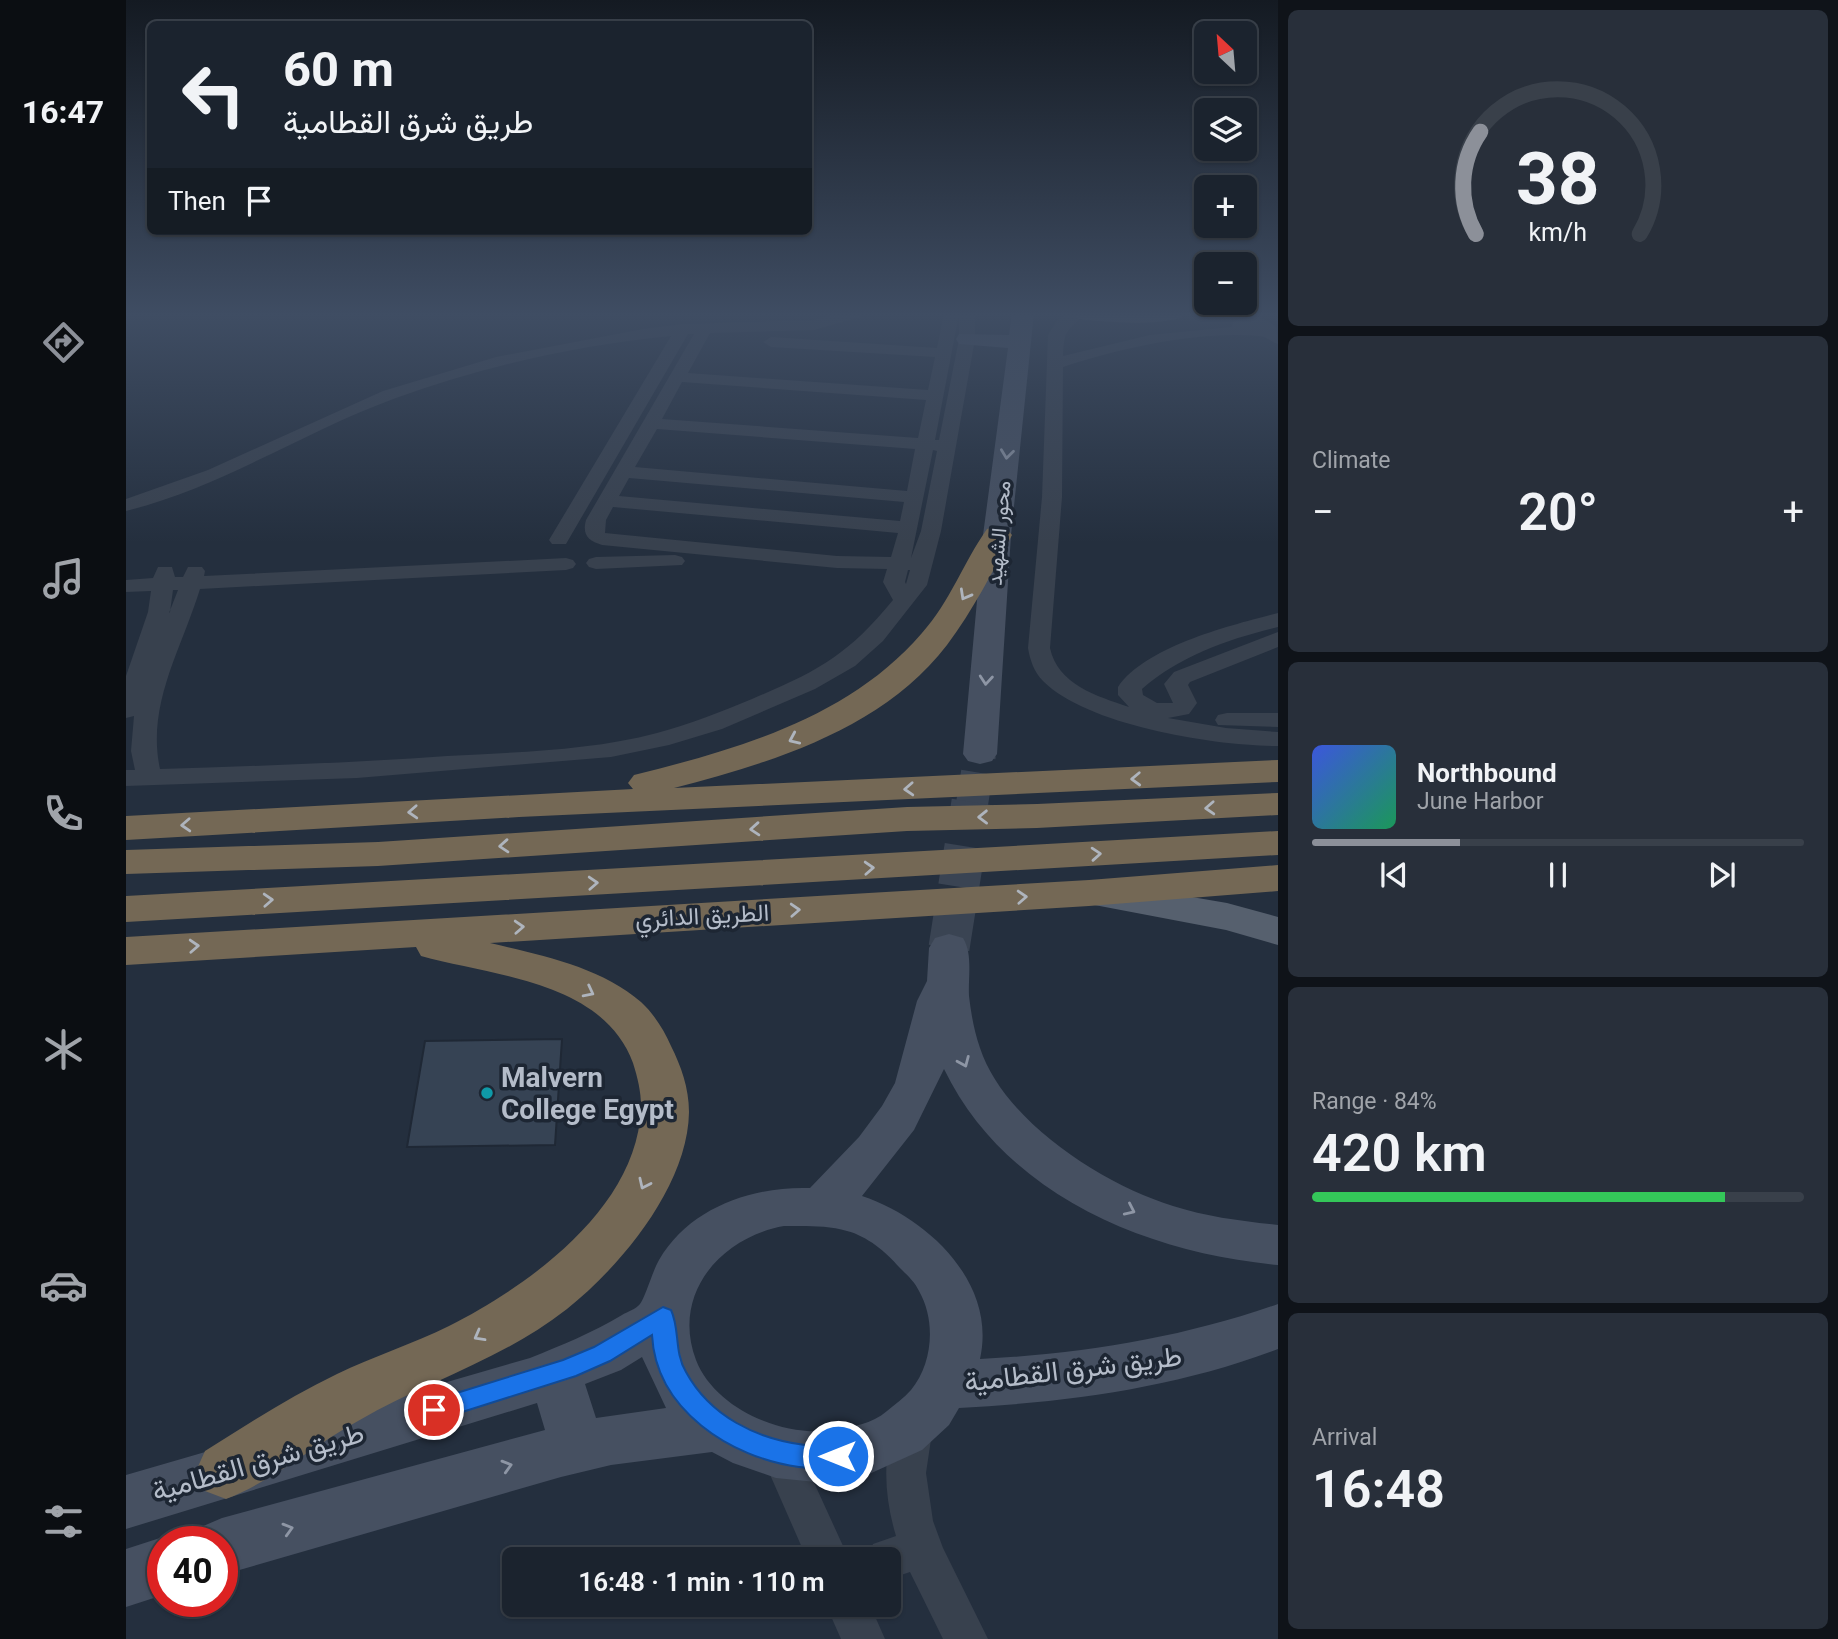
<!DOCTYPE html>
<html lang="en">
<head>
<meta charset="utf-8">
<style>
	:root { --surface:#1b232e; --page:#282f3a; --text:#f1f3f6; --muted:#a0a4aa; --line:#39404a; --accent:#8c9099 }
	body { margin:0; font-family:Roboto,Vazirmatn,sans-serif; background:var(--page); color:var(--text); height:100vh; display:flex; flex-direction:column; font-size:26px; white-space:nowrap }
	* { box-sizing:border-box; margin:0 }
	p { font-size:23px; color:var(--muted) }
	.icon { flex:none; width:38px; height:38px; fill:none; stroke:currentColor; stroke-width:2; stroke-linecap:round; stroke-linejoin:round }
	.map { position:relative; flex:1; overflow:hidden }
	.side { display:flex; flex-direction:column; gap:10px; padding:10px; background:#0f1319; width:560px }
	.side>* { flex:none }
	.hud { position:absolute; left:21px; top:21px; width:665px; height:214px; border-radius:10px; box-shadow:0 2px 5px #0004,0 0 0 2px var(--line); background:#1b232e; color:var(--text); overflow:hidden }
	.needle { width:46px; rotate:334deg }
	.controls { position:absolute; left:1068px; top:21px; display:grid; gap:14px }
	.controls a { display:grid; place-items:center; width:63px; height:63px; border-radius:10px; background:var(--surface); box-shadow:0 2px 5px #0004,0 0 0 2px var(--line); font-size:35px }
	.speed { position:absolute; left:21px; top:1526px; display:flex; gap:14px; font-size:35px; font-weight:700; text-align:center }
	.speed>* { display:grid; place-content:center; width:91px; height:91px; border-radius:50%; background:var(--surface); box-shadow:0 2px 5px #0004,0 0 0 2px var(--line); line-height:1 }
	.speed .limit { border:10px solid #d22; background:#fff; color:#111 }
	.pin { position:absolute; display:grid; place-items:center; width:60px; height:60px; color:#fff; margin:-30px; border:4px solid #fff; border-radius:50%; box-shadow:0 2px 7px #0007 }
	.me { position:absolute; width:77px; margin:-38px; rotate:270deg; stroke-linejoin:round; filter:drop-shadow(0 0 5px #0008) }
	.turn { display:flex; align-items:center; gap:24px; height:147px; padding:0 21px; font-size:32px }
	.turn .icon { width:91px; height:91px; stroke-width:2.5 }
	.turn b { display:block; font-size:49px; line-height:60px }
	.then { display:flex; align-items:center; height:66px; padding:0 21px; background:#0003; gap:14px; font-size:26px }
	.big { font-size:52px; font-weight:600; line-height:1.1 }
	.side .widget { flex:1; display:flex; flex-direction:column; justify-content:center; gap:10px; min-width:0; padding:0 24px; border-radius:10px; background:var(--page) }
	.side .dial { align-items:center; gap:0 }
	.dial svg { height:182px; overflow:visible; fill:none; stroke:var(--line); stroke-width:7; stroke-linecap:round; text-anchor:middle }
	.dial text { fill:var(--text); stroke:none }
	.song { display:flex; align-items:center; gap:21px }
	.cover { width:84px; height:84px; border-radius:10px; background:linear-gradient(135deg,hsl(230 70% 55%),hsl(150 70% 35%)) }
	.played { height:7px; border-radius:4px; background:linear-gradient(90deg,var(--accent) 30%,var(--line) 30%) }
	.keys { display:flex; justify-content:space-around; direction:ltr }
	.heat { display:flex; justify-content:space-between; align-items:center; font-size:38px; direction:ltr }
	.charge { height:10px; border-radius:5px; background:linear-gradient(90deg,#34c759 84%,var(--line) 0) }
	.trip { position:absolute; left:376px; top:1547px; width:399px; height:70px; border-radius:10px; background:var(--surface); box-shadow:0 2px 5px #0004,0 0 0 2px var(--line); font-weight:600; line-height:70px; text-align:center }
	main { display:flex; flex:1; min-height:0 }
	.menu { display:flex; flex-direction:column; width:126px; justify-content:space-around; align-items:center; background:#0b0e12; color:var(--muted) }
	.menu .icon { width:49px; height:49px }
	.menu .current { color:var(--accent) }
	.menu b { font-size:32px; color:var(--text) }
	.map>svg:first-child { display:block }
	.building { fill:#364354; stroke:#1f2835; stroke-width:2 }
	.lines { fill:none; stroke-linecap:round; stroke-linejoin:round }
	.secondary-tunnel-far1 { stroke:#3a4453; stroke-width:32; stroke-dasharray:32 16; stroke-linecap:butt }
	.secondary-tunnel { stroke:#3a4453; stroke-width:41; stroke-dasharray:41 21; stroke-linecap:butt }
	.street { fill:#38414e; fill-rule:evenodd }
	.secondary { fill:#465061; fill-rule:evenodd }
	.primary { fill:#56606e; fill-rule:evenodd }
	.highway { fill:#746855; fill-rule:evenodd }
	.oneway { stroke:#8e96a5 }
	.oneway2 { stroke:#aeb4bd }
	.route { fill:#1a73e8; stroke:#114b97; stroke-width:2 }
	.culture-dot { fill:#0f9aa8; stroke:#1d2633; stroke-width:2.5 }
	.labels { text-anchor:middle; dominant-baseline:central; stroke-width:7; stroke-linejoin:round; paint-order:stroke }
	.far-street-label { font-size:21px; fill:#b4bcc9; stroke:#1d2633 }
	.street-label { font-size:24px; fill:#b4bcc9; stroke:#1d2633 }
	.near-poi-label { font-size:28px; font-weight:bold; fill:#b4bcc9; stroke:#1d2633; text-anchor:start }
	.near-street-label { font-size:28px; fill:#b4bcc9; stroke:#1d2633 }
</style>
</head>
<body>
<main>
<nav class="menu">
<b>16:47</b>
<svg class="icon current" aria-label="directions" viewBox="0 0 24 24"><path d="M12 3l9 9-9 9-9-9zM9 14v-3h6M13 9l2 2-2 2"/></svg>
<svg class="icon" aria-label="music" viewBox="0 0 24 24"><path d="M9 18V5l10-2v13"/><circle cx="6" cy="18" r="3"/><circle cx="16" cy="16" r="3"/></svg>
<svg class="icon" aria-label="phone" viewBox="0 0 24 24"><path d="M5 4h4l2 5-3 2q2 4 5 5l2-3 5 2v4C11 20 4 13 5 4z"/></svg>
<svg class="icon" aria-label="climate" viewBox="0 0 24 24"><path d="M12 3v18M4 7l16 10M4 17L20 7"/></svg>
<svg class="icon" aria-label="car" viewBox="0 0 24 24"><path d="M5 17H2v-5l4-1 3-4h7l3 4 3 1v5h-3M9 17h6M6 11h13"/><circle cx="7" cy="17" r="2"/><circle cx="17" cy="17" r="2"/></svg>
<svg class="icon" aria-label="filters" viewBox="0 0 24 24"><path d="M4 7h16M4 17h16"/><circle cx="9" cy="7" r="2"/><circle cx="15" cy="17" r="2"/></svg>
</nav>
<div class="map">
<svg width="1152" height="1639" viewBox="0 0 1152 1639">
	<rect width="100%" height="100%" fill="#242f3e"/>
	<path class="building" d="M436 1039 429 1145 281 1147 299 1041Z"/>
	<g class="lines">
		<path class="secondary-tunnel-far1" d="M846 804 854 754"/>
		<path class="secondary-tunnel" d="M823 948 846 802"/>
		<path class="street" d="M715 313H740L737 316 688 330 584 333 562 373 802 390 809 357 645 347 637 342 645 337 811 348 818 313H849V339L830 446 815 531 801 585 757 641 729 666 689 689 596 729 543 745 485 757 231 778 0 786V770H9L5 751 8 716 0 718V676L22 612 25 591 0 592V580L27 578 32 567H46L49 577H57L62 567H76L79 571 78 576 440 558 447 560 450 564 447 568 440 570 74 589C56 648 20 705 34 769 130 766 225 763 321 756 390 752 463 751 531 733 564 724 595 712 626 699 692 671 721 656 767 600L757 582 761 569 711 568 476 545C462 541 456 535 460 520L568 334H562L440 544H426L423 540 545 336C452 345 358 366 270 398 179 431 96 487 0 511V499L82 470 257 391 370 357 517 329 557 324 687 320ZM833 314V339L813 440H809ZM556 382 800 400 792 438 536 419ZM531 429 789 449 781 491 509 467ZM807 450 811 451 795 531 785 558ZM503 478 778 502 774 521 493 496ZM487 507 772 533 765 557 711 556 479 533 480 520ZM782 570H784L780 584 779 582ZM47 590H52L43 613 44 612Z
			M941 313H959C941 332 938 329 937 356L1024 335 1106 327 1107 322C1121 315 1138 315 1150 327L1152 344C1145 342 1140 336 1133 336 1070 331 996 348 937 367L936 497 924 648C932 685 971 696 1003 707L992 695V687C1020 646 1106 625 1152 613V627C1103 639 1055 655 1016 689L1017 695 1031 703H1047L1038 684 1048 672 1152 632V647L1064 682 1062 685 1071 703 1063 714 1042 718 1100 728 1152 732V746C1090 746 962 726 917 681 908 672 904 660 902 648L916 497 922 335 930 322Z
			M549 555 556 557 559 561 556 565 470 569 463 567 460 563 463 559 470 557Z
			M1101 713H1152V727L1092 725 1089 720 1092 715Z
			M787 1408 801 1413 807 1426 800 1473 807 1521 817 1548 862 1639H817L784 1572 763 1579V1559H741L747 1544 770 1536C758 1496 755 1452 773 1413Z
			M655 1436 669 1441 723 1559H681L635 1454 641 1441Z
			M700 1605H744L759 1639H715Z"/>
		<path class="secondary" d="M886 313H908L885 535 871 754 866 761 854 764 842 761 837 754 857 535 882 348 833 344 830 339 833 334 883 335Z
			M823 934 837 938C847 954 842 977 843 996 845 1013 848 1031 854 1048 878 1121 976 1184 1047 1206 1081 1217 1116 1221 1152 1225V1265C1020 1253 879 1195 818 1069L788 1130 736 1196C802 1218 871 1283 854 1359 956 1354 1055 1338 1152 1304V1349C1049 1388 943 1402 833 1408L823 1425 796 1450 741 1475 700 1483 650 1478 607 1463 586 1452 485 1465 435 1477 96 1575V1542H69L75 1527 96 1518 419 1430 411 1403 0 1529V1475L404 1358C436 1345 466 1333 496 1315 501 1312 510 1309 514 1304 519 1298 527 1270 533 1260 563 1208 626 1186 684 1188L733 1137 756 1106 769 1083 791 1001 801 981 803 948 809 938ZM658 1226C679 1226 701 1225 721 1231 741 1236 760 1252 773 1267 780 1274 789 1282 793 1291 810 1321 807 1363 785 1390 778 1398 769 1404 761 1411 746 1424 726 1427 707 1430 658 1438 589 1409 570 1360 545 1294 595 1237 658 1226ZM516 1357 540 1408 470 1418 459 1384 495 1370Z
			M37 1537 49 1542H37V1595L0 1607V1549Z"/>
		<path class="primary" d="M948 313H1058L1055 318C1023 326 991 322 959 320L951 318Z
			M972 881 1101 903 1152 917V945L1100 930 958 903 952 894 958 885Z"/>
		<path class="highway" d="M871 526 881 529 886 535C866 573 847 610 821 645 757 729 645 763 548 788L1152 760V782L393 817 0 840V816L507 789 502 783 508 775C612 749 723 718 796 633 824 602 837 563 861 529Z
			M1152 793V815L911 828 781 831 252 866 0 874V850L252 842 781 807 911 804Z
			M1152 831V855L0 922V896Z
			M1152 865V891L963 906 364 943C415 955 475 967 515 1002 528 1014 538 1030 545 1046 555 1066 563 1088 563 1112 562 1185 496 1265 441 1309 374 1361 303 1380 232 1421 188 1445 147 1481 100 1499L79 1491 70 1471 79 1451C122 1424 165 1396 211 1374 248 1356 287 1344 323 1326 400 1287 503 1214 514 1120 517 1100 513 1082 507 1063 477 981 367 976 295 956L290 947 0 965V937L963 880Z"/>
	</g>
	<defs><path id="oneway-chevron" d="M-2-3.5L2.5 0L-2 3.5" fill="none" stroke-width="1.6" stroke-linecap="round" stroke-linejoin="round" transform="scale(1.75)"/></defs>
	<g class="oneway">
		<use href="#oneway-chevron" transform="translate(881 454) rotate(97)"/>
		<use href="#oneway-chevron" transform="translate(860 680) rotate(95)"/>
		<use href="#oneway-chevron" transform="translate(838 1062) rotate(67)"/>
		<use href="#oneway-chevron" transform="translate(1004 1210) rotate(25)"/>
		<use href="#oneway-chevron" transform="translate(381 1466) rotate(-16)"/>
		<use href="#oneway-chevron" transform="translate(162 1529) rotate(-16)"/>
	</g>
	<g class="oneway2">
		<use href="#oneway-chevron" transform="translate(839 595) rotate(119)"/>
		<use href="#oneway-chevron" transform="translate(668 739) rotate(156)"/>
		<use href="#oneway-chevron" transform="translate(1010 779) rotate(178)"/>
		<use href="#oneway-chevron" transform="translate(783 789) rotate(177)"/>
		<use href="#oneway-chevron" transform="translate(1084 808) rotate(177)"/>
		<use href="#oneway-chevron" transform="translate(287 812) rotate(177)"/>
		<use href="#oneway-chevron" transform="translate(857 817) rotate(179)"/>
		<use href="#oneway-chevron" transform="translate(60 825) rotate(177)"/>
		<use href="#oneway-chevron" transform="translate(629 829) rotate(176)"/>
		<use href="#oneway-chevron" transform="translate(378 846) rotate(176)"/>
		<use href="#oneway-chevron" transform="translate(970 854) rotate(-4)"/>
		<use href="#oneway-chevron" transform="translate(743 868) rotate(-3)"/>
		<use href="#oneway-chevron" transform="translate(467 883) rotate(-3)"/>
		<use href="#oneway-chevron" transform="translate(896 897) rotate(-3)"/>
		<use href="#oneway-chevron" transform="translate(142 900) rotate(-3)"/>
		<use href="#oneway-chevron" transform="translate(669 910) rotate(-3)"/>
		<use href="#oneway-chevron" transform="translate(393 927) rotate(-3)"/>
		<use href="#oneway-chevron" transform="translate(68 946) rotate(-3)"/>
		<use href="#oneway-chevron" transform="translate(463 992) rotate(27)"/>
		<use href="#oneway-chevron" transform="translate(518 1184) rotate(115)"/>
		<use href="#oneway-chevron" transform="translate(353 1336) rotate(151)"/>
	</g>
	<linearGradient id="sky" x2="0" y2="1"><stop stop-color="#141a22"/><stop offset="0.58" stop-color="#3f4d63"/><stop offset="1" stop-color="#3f4d63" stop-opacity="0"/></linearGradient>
	<rect width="1152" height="543" fill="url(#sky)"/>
	<path class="route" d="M537 1307 545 1310C554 1329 548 1352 560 1372 584 1416 630 1439 679 1445 693 1447 707 1443 721 1448L725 1456 721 1464C706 1470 688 1469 673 1467 605 1458 530 1410 526 1335L484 1361 450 1376 308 1421 299 1418 296 1410 299 1403 308 1400 437 1360 468 1347Z"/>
	<circle class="culture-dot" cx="361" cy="1093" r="7"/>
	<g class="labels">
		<g class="far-street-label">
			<text transform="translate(873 533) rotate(-85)">محور الشهيد</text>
		</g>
		<g class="street-label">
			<text transform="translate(576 916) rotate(-3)">الطريق الدائري</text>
		</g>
		<g class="near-poi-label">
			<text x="375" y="1077">Malvern<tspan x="375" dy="32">College Egypt</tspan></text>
		</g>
		<g class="near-street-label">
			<text transform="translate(947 1369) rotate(-7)">طريق شرق القطامية</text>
			<text transform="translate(132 1462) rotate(-16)">طريق شرق القطامية</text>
		</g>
	</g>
</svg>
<div class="controls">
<a><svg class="needle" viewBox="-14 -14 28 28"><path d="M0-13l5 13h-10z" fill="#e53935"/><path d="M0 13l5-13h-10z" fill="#a0a4aa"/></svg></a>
<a><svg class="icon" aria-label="layers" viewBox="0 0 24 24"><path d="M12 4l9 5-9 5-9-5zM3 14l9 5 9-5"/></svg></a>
<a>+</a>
<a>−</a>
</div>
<div class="speed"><div class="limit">40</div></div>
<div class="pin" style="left:308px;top:1410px;background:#d93025"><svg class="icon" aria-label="arrive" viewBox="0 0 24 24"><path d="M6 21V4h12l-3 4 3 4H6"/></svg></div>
<svg class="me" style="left:712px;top:1456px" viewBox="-20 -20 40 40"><circle r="17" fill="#1a73e8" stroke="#fff" stroke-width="3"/><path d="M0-11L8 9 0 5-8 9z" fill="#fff"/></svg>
<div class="trip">16:48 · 1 min · 110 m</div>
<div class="hud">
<div class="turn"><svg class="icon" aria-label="left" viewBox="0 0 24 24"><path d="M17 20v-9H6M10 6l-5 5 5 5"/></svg><div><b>60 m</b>طريق شرق القطامية</div></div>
<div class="then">Then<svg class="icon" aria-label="arrive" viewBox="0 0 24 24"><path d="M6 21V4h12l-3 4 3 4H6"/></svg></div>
</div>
</div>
<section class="side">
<div class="widget dial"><svg viewBox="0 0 100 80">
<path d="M14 69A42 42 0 1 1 86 69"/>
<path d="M14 69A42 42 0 0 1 16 24" stroke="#8c9099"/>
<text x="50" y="56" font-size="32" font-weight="700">38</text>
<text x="50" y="72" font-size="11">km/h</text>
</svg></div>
<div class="widget"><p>Climate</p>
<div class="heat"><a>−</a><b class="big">20°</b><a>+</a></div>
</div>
<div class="widget">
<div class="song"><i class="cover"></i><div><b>Northbound</b><p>June Harbor</p></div></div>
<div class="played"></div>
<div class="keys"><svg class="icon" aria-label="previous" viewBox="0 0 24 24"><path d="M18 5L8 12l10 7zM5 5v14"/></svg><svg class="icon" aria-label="pause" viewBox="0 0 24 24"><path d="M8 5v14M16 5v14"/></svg><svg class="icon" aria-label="next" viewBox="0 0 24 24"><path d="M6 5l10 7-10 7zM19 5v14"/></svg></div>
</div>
<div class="widget"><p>Range · 84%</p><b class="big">420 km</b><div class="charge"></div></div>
<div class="widget"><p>Arrival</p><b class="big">16:48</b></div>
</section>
</main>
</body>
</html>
